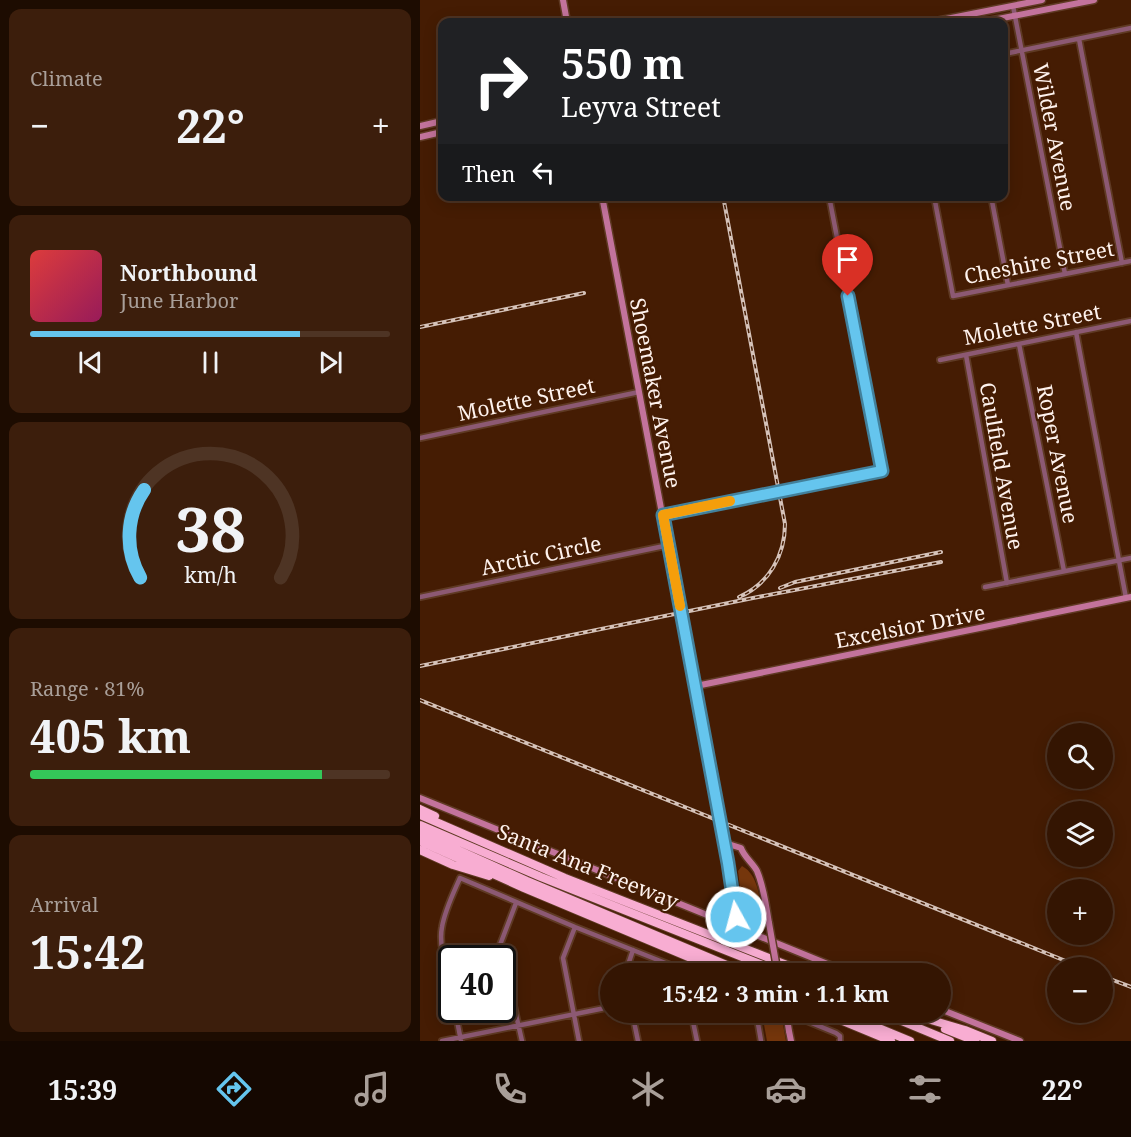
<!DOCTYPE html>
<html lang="en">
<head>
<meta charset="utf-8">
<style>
	:root { --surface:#341502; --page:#3c1e0c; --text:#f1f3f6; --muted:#a99f99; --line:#4e3424; --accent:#65c5ee }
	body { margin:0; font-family:"Noto Serif",serif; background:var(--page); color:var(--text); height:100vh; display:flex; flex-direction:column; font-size:22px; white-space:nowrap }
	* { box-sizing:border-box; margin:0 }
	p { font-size:20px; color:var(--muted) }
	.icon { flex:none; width:33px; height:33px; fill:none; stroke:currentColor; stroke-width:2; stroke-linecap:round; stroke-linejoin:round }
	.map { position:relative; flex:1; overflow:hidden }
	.details { display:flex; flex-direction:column; gap:9px; padding:9px; background:#1d0c01; width:420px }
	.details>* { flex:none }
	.hud { position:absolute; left:18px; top:18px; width:570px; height:183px; border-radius:12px; box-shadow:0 3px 15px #0003,0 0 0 2px var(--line); background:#202124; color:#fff; overflow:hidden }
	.controls { position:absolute; left:627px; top:723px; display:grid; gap:12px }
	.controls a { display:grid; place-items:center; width:66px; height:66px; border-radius:50%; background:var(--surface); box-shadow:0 3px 15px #0003,0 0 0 2px var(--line); font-size:30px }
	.speed { position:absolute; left:18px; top:945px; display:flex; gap:12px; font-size:30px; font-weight:700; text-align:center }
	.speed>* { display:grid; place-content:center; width:78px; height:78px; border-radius:50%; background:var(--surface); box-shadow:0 3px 15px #0003,0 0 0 2px var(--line); line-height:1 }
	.speed .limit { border:3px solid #111; border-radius:9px; background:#fff; color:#111 }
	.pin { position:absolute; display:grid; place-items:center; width:51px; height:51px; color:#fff; margin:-62px -26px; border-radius:50% 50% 50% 0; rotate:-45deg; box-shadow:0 0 6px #0007 }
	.pin .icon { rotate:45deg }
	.me { position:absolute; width:66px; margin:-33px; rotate:353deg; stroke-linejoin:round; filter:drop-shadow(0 0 4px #0008) }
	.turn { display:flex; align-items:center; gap:21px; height:126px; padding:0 24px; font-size:27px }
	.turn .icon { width:78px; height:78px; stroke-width:2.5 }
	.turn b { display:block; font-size:42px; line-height:51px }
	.then { display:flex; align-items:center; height:57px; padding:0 24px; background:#0003; gap:12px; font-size:22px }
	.big { font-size:45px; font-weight:700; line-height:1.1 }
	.details .tile { flex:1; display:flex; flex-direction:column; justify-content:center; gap:9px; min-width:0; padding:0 21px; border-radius:12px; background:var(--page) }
	.details .dial { align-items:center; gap:0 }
	.dial svg { height:156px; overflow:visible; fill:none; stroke:var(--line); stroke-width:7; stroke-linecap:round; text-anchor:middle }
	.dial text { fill:var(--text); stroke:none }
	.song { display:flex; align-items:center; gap:18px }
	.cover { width:72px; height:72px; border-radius:9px; background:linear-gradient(135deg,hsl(0 70% 55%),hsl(330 70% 35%)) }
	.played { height:6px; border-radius:3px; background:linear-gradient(90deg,var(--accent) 75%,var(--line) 75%) }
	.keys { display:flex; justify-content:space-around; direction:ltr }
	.heat { display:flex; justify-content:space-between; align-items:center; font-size:33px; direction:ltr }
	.charge { height:9px; border-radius:4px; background:linear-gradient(90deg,#34c759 81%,var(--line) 0) }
	.trip { position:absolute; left:180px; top:963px; width:351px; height:60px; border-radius:30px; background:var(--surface); box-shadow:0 3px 15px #0003,0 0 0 2px var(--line); font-weight:700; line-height:60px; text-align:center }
	.menu { display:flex; height:96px; justify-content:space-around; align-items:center; background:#150801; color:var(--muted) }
	.menu .icon { width:42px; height:42px }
	.menu .active { color:var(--accent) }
	.menu b { font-size:27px; color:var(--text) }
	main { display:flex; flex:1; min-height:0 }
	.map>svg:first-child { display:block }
	.green { fill:#75360c }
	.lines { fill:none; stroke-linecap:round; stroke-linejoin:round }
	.street-casing { stroke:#5f3a24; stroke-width:8 }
	.secondary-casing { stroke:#5f3a24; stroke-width:9 }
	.highway-casing { stroke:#5f3a24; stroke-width:10 }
	.street { stroke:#8c5973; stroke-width:4.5 }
	.secondary { stroke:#c3739c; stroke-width:6 }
	.highway { stroke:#f8add2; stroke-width:8 }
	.rail-casing { stroke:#d5c2b9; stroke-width:4 }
	.rail { stroke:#451c03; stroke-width:1.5; stroke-dasharray:4.5; stroke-linecap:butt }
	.secondary-bridge-casing { stroke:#5f3a24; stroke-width:9; stroke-linecap:butt }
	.secondary-bridge { stroke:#c3739c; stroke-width:6 }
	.route-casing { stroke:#42809b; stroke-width:15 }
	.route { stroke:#65c5ee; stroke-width:10 }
	.slow { stroke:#f59e0b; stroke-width:10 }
	.labels { text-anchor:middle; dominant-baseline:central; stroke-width:4.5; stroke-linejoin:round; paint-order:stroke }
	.street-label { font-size:21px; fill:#fef2ed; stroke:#451c03 }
</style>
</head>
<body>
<main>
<section class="details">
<div class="tile"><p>Climate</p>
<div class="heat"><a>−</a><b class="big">22°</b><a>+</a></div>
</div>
<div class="tile">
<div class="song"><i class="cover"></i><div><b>Northbound</b><p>June Harbor</p></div></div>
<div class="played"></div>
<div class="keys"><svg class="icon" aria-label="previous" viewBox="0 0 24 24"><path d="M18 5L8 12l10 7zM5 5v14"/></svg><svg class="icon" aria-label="pause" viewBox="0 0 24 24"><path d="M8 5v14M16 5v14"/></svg><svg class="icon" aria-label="next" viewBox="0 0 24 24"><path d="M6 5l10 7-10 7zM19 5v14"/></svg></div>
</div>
<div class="tile dial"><svg viewBox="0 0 100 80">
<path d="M14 69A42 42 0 1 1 86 69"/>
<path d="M14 69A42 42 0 0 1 16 24" stroke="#65c5ee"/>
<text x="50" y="56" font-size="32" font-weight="700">38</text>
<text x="50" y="72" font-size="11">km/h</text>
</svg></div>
<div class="tile"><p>Range · 81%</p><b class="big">405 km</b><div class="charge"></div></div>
<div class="tile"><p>Arrival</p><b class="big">15:42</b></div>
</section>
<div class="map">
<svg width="711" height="1041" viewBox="0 0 711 1041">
	<rect width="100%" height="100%" fill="#451c03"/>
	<path class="green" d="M322 866C339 875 340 901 343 918V925L340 931 328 926 324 921 318 871Z
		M347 1014 362 1019 366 1041H347L343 1019Z"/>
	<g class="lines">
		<defs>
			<path id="street" d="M593 6 645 274
				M659 39 702 263
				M584 54 711 28
				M514 196 533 296 711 261
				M571 196 588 285
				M656 332 706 598
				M599 344 644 571
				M546 355 587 583
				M520 360 711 321
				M0 438 219 392
				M243 515 462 471 409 196
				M565 587 711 558
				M0 597 249 545
				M96 903 80 945 102 1041
				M155 927 143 958 159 1041
				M205 974 213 950
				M32 992C28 972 18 947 22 927 25 910 33 894 40 878L155 927 273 974
				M35 1010 41 1041
				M212 1012 218 1041
				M271 1012 277 1041
				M336 1012 341 1041
				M365 1012 416 1033 420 1036V1041
				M22 1041 190 1007"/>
			<path id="secondary" d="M143 0 147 22
				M511 22 622 0
				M563 22 674 0
				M0 126 22 121
				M0 137 22 132
				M182 196 308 863 317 911 313 926
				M276 686 711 597
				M0 798 432 974
				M305 843 321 848C324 857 333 863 337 871 344 887 346 906 349 923
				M520 1009 600 1041
				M369 1031 371 1041"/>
			<path id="highway" d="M0 809 15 816
				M0 815 145 878 390 974
				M0 825 121 877 365 974
				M0 833 107 881 328 974
				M0 841 104 888 309 974
				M0 850 33 865 69 876
				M401 1012 471 1041
				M420 1012 490 1041
				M460 1012 530 1041
				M487 1013 545 1030 572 1041
				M525 1029 555 1041"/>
		</defs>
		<use href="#street" class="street-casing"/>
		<use href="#secondary" class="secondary-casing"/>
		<use href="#highway" class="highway-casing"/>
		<use href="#street" class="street"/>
		<use href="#secondary" class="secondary"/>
		<use href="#highway" class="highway"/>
		<defs>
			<path id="rail" d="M303 196 365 524C365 555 349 584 319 597
				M0 327 164 293
				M360 588 375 582 521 552
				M0 666 333 598 521 562
				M0 700 663 968
				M682 976 711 987"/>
		</defs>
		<use href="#rail" class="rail-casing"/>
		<use href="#rail" class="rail"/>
		<defs>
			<path id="secondary-bridge" d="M349 923 358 974
				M366 1012 369 1031"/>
		</defs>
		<use href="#secondary-bridge" class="secondary-bridge-casing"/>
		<use href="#secondary-bridge" class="secondary-bridge"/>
	</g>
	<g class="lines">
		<defs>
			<path id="route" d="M316 917 308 863 243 515 462 471 428 296"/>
		</defs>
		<use href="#route" class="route-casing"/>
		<use href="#route" class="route"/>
		<path class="slow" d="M260 606 243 515 310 501"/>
	</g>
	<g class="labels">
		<g class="street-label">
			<text transform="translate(635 137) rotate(79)">Wilder Avenue</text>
			<text transform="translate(619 262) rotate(-11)">Cheshire Street</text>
			<text transform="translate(612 324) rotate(-11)">Molette Street</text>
			<text transform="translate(236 393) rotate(79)">Shoemaker Avenue</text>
			<text transform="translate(106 399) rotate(-12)">Molette Street</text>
			<text transform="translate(638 454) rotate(79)">Roper Avenue</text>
			<text transform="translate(582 466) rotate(80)">Caulfield Avenue</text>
			<text transform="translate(121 555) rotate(-12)">Arctic Circle</text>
			<text transform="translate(490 626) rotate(-11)">Excelsior Drive</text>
			<text transform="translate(168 866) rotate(22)">Santa Ana Freeway</text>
		</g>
	</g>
</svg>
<div class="controls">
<a><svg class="icon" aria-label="search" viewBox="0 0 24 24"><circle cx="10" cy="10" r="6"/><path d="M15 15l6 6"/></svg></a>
<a><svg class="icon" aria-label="layers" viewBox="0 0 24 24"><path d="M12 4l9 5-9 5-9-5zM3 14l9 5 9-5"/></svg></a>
<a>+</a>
<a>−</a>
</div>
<div class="speed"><div class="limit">40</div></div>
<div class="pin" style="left:428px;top:296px;background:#d93025"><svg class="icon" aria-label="arrive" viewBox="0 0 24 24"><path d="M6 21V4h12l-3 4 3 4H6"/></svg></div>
<svg class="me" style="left:316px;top:917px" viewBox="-20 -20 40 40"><circle r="17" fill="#65c5ee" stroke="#fff" stroke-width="3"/><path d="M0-11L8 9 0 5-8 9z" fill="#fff"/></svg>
<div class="trip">15:42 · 3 min · 1.1 km</div>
<div class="hud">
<div class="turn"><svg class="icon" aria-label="right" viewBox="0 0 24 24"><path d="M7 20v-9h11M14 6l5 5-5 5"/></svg><div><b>550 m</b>Leyva Street</div></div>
<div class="then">Then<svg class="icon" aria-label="left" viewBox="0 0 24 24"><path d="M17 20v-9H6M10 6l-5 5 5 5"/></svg></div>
</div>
</div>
</main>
<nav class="menu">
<b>15:39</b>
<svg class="icon active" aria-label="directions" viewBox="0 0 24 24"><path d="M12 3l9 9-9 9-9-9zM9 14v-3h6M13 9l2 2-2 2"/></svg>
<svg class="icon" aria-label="music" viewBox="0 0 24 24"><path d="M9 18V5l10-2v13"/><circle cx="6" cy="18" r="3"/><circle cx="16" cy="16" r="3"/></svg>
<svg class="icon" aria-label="phone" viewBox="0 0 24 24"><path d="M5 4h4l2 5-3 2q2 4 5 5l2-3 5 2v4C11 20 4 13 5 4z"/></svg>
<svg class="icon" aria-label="climate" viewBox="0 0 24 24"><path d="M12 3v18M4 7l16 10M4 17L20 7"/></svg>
<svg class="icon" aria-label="car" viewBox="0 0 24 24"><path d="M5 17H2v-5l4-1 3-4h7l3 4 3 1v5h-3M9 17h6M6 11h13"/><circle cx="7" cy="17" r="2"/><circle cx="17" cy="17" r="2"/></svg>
<svg class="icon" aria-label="filters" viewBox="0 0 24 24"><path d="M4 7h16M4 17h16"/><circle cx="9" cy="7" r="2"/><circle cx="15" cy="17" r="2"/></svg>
<b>22°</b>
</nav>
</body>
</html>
